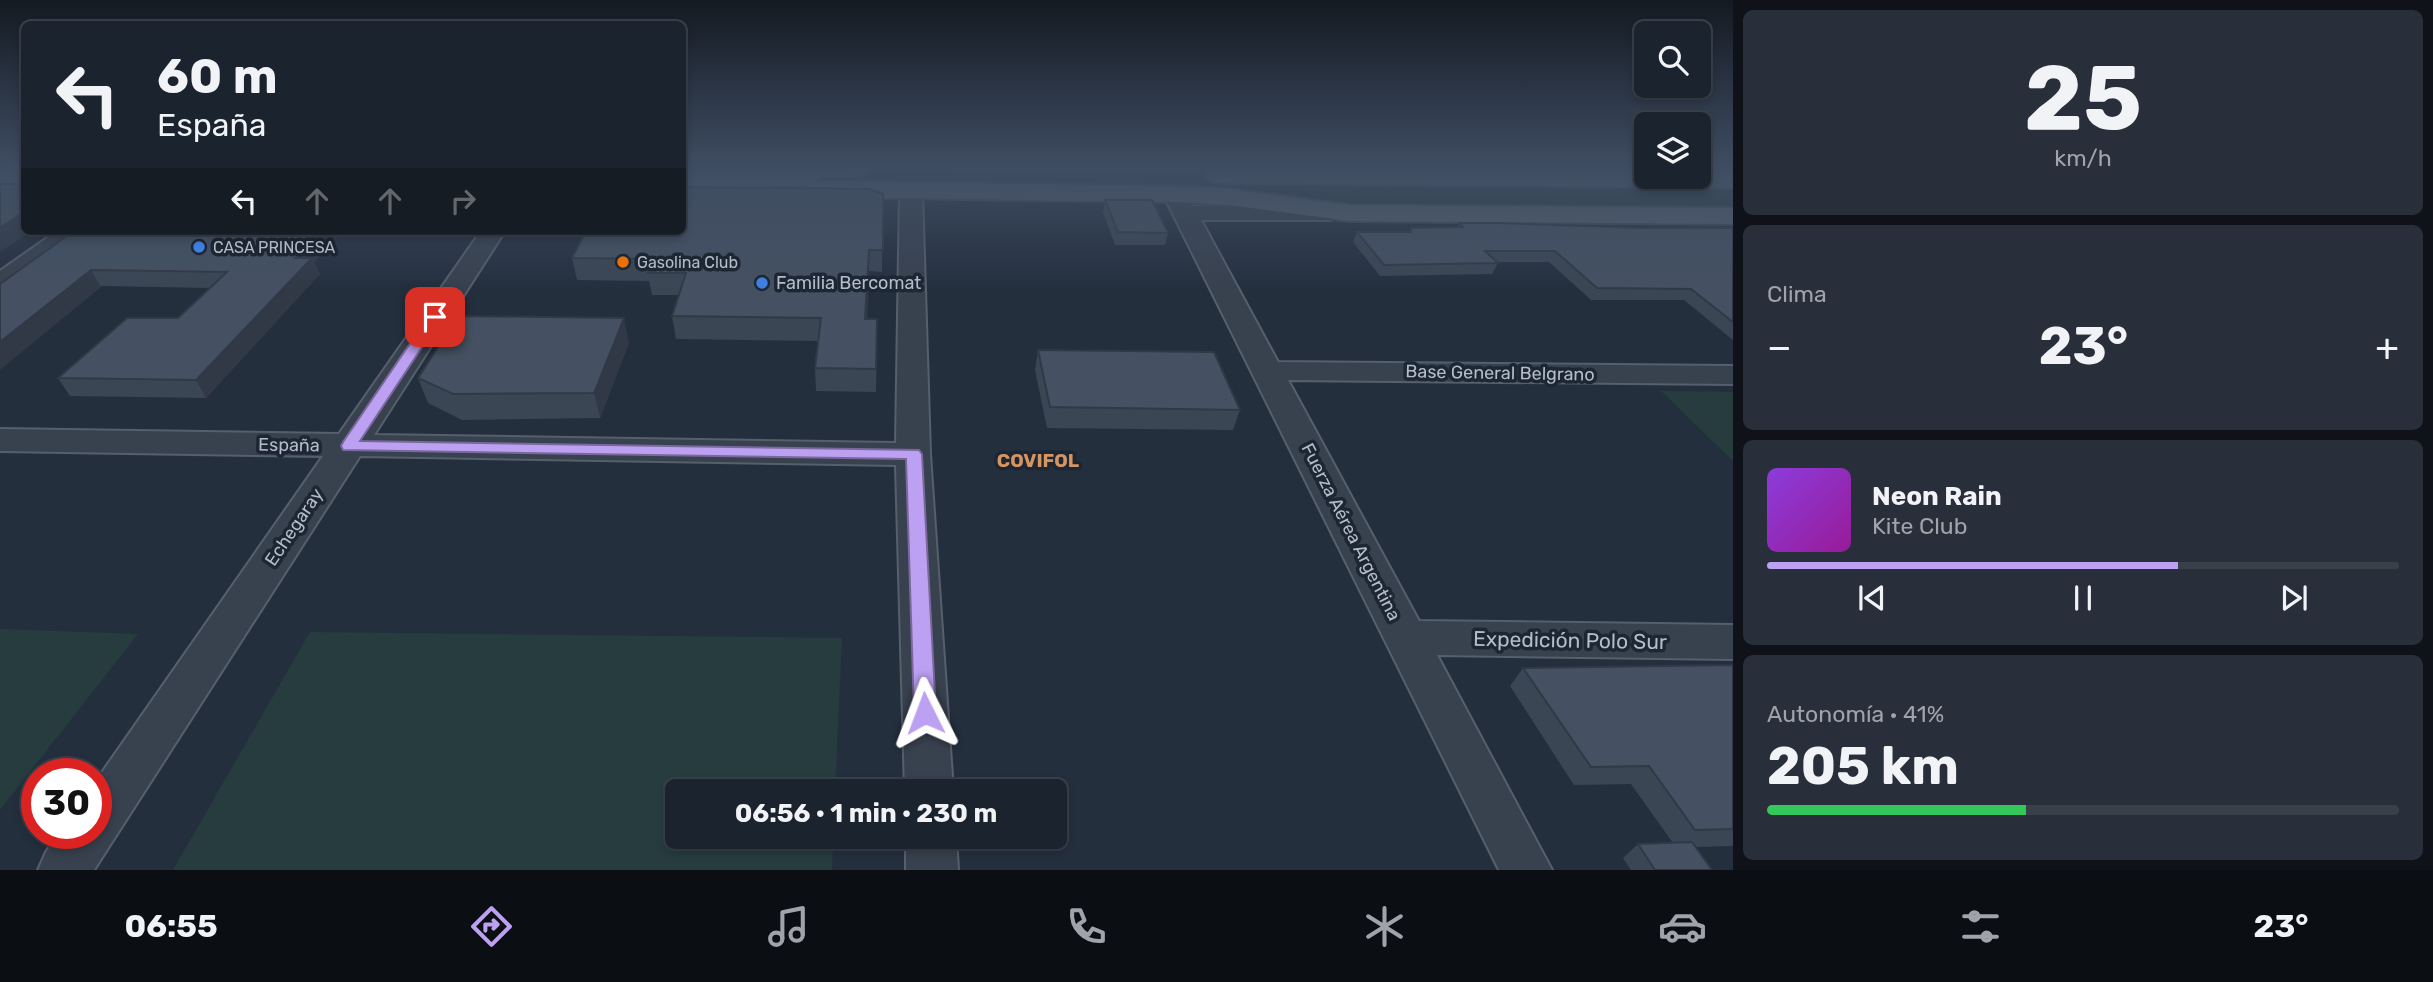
<!DOCTYPE html>
<html lang="es">
<head>
<meta charset="utf-8">
<style>
	:root { --surface:#1b232e; --page:#282f3a; --text:#f1f3f6; --muted:#a0a4aa; --line:#39404a; --accent:#bca0f2 }
	body { margin:0; font-family:Rubik,sans-serif; background:var(--page); color:var(--text); height:100vh; display:flex; flex-direction:column; font-size:26px; white-space:nowrap }
	* { box-sizing:border-box; margin:0 }
	p { font-size:23px; color:var(--muted) }
	.icon { flex:none; width:38px; height:38px; fill:none; stroke:currentColor; stroke-width:2; stroke-linecap:round; stroke-linejoin:round }
	.map { position:relative; flex:1; overflow:hidden }
	.drawer { display:flex; flex-direction:column; gap:10px; padding:10px; background:#0f1319; width:700px }
	.drawer>* { flex:none }
	.top-card { position:absolute; left:21px; top:21px; width:665px; height:214px; border-radius:10px; box-shadow:0 4px 10px #0003,0 0 0 2px var(--line); background:#1b232e; color:var(--text); overflow:hidden }
	.tools { position:absolute; left:1634px; top:21px; display:grid; gap:14px }
	.tools a { display:grid; place-items:center; width:77px; height:77px; border-radius:10px; background:var(--surface); box-shadow:0 4px 10px #0003,0 0 0 2px var(--line); font-size:35px }
	.speed { position:absolute; left:21px; top:758px; display:flex; gap:14px; font-size:35px; font-weight:700; text-align:center }
	.speed>* { display:grid; place-content:center; width:91px; height:91px; border-radius:50%; background:var(--surface); box-shadow:0 4px 10px #0003,0 0 0 2px var(--line); line-height:1 }
	.speed .limit { border:10px solid #d22; background:#fff; color:#111 }
	.pin { position:absolute; display:grid; place-items:center; width:60px; height:60px; color:#fff; margin:-30px; border-radius:14px; box-shadow:0 4px 10px #0006 }
	.me { position:absolute; width:77px; margin:-38px; rotate:357deg; stroke-linejoin:round; filter:drop-shadow(0 0 5px #0008) }
	.turn { display:flex; align-items:center; gap:24px; height:147px; padding:0 21px; font-size:32px }
	.turn .icon { width:91px; height:91px; stroke-width:2.5 }
	.turn b { display:block; font-size:49px; line-height:60px }
	.lanes { display:flex; align-items:center; height:66px; padding:0 21px; background:#0003; justify-content:center; gap:35px; direction:ltr }
	.lanes .off { opacity:.35 }
	.big { font-size:52px; font-weight:700; line-height:1.1 }
	.drawer .tile { flex:1; display:flex; flex-direction:column; justify-content:center; gap:10px; min-width:0; padding:0 24px; border-radius:10px; background:var(--page) }
	.drawer .dial { align-items:center; gap:0 }
	.dial b { font-size:91px; line-height:1 }
	.song { display:flex; align-items:center; gap:21px }
	.cover { width:84px; height:84px; border-radius:10px; background:linear-gradient(135deg,hsl(270 70% 55%),hsl(300 70% 35%)) }
	.played { height:7px; border-radius:4px; background:linear-gradient(90deg,var(--accent) 65%,var(--line) 65%) }
	.keys { display:flex; justify-content:space-around; direction:ltr }
	.heat { display:flex; justify-content:space-between; align-items:center; font-size:38px; direction:ltr }
	.charge { height:10px; border-radius:5px; background:linear-gradient(90deg,#34c759 41%,var(--line) 0) }
	.trip { position:absolute; left:665px; top:779px; width:402px; height:70px; border-radius:10px; background:var(--surface); box-shadow:0 4px 10px #0003,0 0 0 2px var(--line); font-weight:700; line-height:70px; text-align:center }
	.dock { display:flex; height:112px; justify-content:space-around; align-items:center; background:#0b0e12; color:var(--muted) }
	.dock .icon { width:49px; height:49px }
	.dock .current { color:var(--accent) }
	.dock b { font-size:32px; color:var(--text) }
	main { display:flex; flex:1; min-height:0 }
	.map>svg:first-child { display:block }
	.green { fill:#263c3f }
	.lines { fill:none; stroke-linecap:round; stroke-linejoin:round }
	.minor-casing { stroke:#565f6c; stroke-width:4 }
	.major-casing { stroke:#414a57; stroke-width:4 }
	.minor { fill:#38414e; fill-rule:evenodd }
	.major { fill:#56606e; fill-rule:evenodd }
	.wall { fill:#3b4654 }
	.shaded-wall { fill:#303945 }
	.building { fill:#455162; stroke:#303945; stroke-width:2 }
	.route { fill:#bca0f2; stroke:#7a689d; stroke-width:2 }
	.shop-dot { fill:#3f7fe0; stroke:#1d2633; stroke-width:2.5 }
	.food-dot { fill:#e8710a; stroke:#1d2633; stroke-width:2.5 }
	.labels { text-anchor:middle; dominant-baseline:central; stroke-width:7; stroke-linejoin:round; paint-order:stroke }
	.far-poi-label { font-size:16px; fill:#b4bcc9; stroke:#1d2633; text-anchor:start }
	.poi-label { font-size:18px; fill:#b4bcc9; stroke:#1d2633; text-anchor:start }
	.street-label { font-size:18px; fill:#b4bcc9; stroke:#1d2633 }
	.neighbourhood-label { font-size:19px; font-weight:bold; fill:#d59563; stroke:#1d2633 }
	.near-street-label { font-size:21px; fill:#b4bcc9; stroke:#1d2633 }
</style>
</head>
<body>
<main>
<div class="map">
<svg width="1733" height="870" viewBox="0 0 1733 870">
	<rect width="100%" height="100%" fill="#242f3e"/>
	<path class="green" d="M838 167 1647 168V177H1699V168H1733V210L1346 206 1221 189 708 184 977 173Z
		M1661 391 1733 392V461Z
		M0 629 138 634 0 810Z
		M310 632 842 638 835 791H677V836L833 837 832 870H173Z"/>
	<g class="lines">
		<defs>
			<path id="minor" d="M911 183 919 185 922 190 930 454 953 791H905L896 465 360 456 94 870H38L46 852 59 833H96V781L323 456 0 451V429L339 434 481 231H505L374 435 896 443 900 190 903 185Z
				M1175 187 1183 189 1193 206H1330L1338 208 1342 213 1338 218 1330 220H1201L1278 362 1733 366V384L1288 380 1419 621 1733 625V659L1437 655 1552 870H1499L1163 194 1167 189Z
				M57 231H85L9 289 0 291V271Z
				M906 836H956L958 870H906Z"/>
			<path id="major" d="M768 167H866L868 170 864 175 821 176 819 181 1175 186 1230 189 1349 205 1733 208V224L1349 221 1230 205 1175 202 819 197 810 195 806 189 809 185 682 190V174L771 171Z
				M1217 167 1647 171V177H1699V172H1733V188L1217 183 1208 180 1204 175 1208 170Z
				M0 172 24 173V189L0 188Z"/>
		</defs>
		<use href="#minor" class="minor-casing"/>
		<use href="#major" class="major-casing"/>
		<use href="#minor" class="minor"/>
		<use href="#major" class="major"/>
	</g>
	<path class="wall" d="M883 194 882 272 869 271 867 319H877L876 392 816 391 815 368 818 341 676 339 672 316 679 295H652L649 281 577 280 572 258Z
		M1105 200 1168 233 1165 245H1115L1103 212Z
		M1460 223 1640 228H1733V340L1684 300H1591L1549 262H1497L1498 263 1492 274 1380 276 1353 242 1357 232H1409L1411 228 1458 227Z
		M342 232 314 262 320 274 206 398 70 396 58 378 178 318 210 288 0 284Z
		M629 343 600 418 462 420 428 403 418 378Z
		M1038 350 1240 410 1233 430 1047 428 1035 370Z
		M1733 665V846L1695 847 1712 870H1631L1623 858 1638 844 1673 843 1631 784 1574 785 1510 686 1523 668Z"/>
	<path class="shaded-wall" d="M24 212V231H31L0 252V228Z
		M321 231H341L342 232 314 262 320 274 206 398 196 380 295 258Z
		M869 250V271L865 342V319Z
		M91 270 101 287 0 370V342Z
		M624 318 629 343 600 418 594 393Z"/>
	<path class="building" d="M0 184H24V212L0 228Z
		M682 187 869 189 883 194V250H869L865 319H877L876 369 815 368 821 318 672 316 686 273H648L653 259 572 258 586 231H682Z
		M1105 200H1152L1168 233 1118 232Z
		M1460 223H1497L1640 228H1733V322L1691 289 1597 288 1555 251H1485L1498 263 1384 265 1357 232H1411V228L1463 227Z
		M74 231H321L295 258H312L196 380 58 378 127 318H178L227 272 91 270 0 342V284Z
		M458 316 624 318 594 393 453 394 418 378Z
		M1038 350 1214 352 1240 410 1050 407Z
		M1733 665V829L1695 830 1649 766 1591 767 1523 668Z
		M1692 842 1712 870H1655L1638 844Z"/>
	<linearGradient id="sky" x2="0" y2="1"><stop stop-color="#141a22"/><stop offset="0.58" stop-color="#3f4d63"/><stop offset="1" stop-color="#3f4d63" stop-opacity="0"/></linearGradient>
	<rect width="1733" height="289" fill="url(#sky)"/>
	<path class="route" d="M435 313 442 317 360 441 919 450 922 454 936 713 933 720 925 722 918 720 914 713 906 459 343 450 341 446 343 442 430 314Z"/>
	<g class="shop-dot">
		<circle cx="199" cy="247" r="7"/>
		<circle cx="762" cy="283" r="7"/>
	</g>
	<circle class="food-dot" cx="623" cy="262" r="7"/>
	<g class="labels">
		<g class="far-poi-label">
			<text x="213" y="247">CASA PRINCESA</text>
			<text x="637" y="262">Gasolina Club</text>
		</g>
		<g class="poi-label">
			<text x="776" y="283">Familia Bercomat</text>
		</g>
		<g class="street-label">
			<text transform="translate(1500 373) rotate(1)">Base General Belgrano</text>
			<text transform="translate(289 445) rotate(1)">España</text>
			<text transform="translate(294 527) rotate(-56)">Echegaray</text>
			<text transform="translate(1351 532) rotate(63)">Fuerza Aérea Argentina</text>
		</g>
		<g class="neighbourhood-label">
			<text x="1038" y="460">COVIFOL</text>
		</g>
		<g class="near-street-label">
			<text transform="translate(1570 640) rotate(1)">Expedición Polo Sur</text>
		</g>
	</g>
</svg>
<div class="tools">
<a><svg class="icon" aria-label="search" viewBox="0 0 24 24"><circle cx="10" cy="10" r="6"/><path d="M15 15l6 6"/></svg></a>
<a><svg class="icon" aria-label="layers" viewBox="0 0 24 24"><path d="M12 4l9 5-9 5-9-5zM3 14l9 5 9-5"/></svg></a>
</div>
<div class="speed"><div class="limit">30</div></div>
<div class="pin" style="left:435px;top:317px;background:#d93025"><svg class="icon" aria-label="arrive" viewBox="0 0 24 24"><path d="M6 21V4h12l-3 4 3 4H6"/></svg></div>
<svg class="me" style="left:925px;top:713px" viewBox="-20 -20 40 40"><path d="M0-17L14 15 0 8-14 15z" fill="#bca0f2" stroke="#fff" stroke-width="4"/></svg>
<div class="trip">06:56 · 1 min · 230 m</div>
<div class="top-card">
<div class="turn"><svg class="icon" aria-label="left" viewBox="0 0 24 24"><path d="M17 20v-9H6M10 6l-5 5 5 5"/></svg><div><b>60 m</b>España</div></div>
<div class="lanes"><svg class="icon" aria-label="left" viewBox="0 0 24 24"><path d="M17 20v-9H6M10 6l-5 5 5 5"/></svg><svg class="icon off" aria-label="ahead" viewBox="0 0 24 24"><path d="M12 20V5M6 11l6-6 6 6"/></svg><svg class="icon off" aria-label="ahead" viewBox="0 0 24 24"><path d="M12 20V5M6 11l6-6 6 6"/></svg><svg class="icon off" aria-label="right" viewBox="0 0 24 24"><path d="M7 20v-9h11M14 6l5 5-5 5"/></svg></div>
</div>
</div>
<section class="drawer">
<div class="tile dial"><b>25</b><p>km/h</p></div>
<div class="tile"><p>Clima</p>
<div class="heat"><a>−</a><b class="big">23°</b><a>+</a></div>
</div>
<div class="tile">
<div class="song"><i class="cover"></i><div><b>Neon Rain</b><p>Kite Club</p></div></div>
<div class="played"></div>
<div class="keys"><svg class="icon" aria-label="previous" viewBox="0 0 24 24"><path d="M18 5L8 12l10 7zM5 5v14"/></svg><svg class="icon" aria-label="pause" viewBox="0 0 24 24"><path d="M8 5v14M16 5v14"/></svg><svg class="icon" aria-label="next" viewBox="0 0 24 24"><path d="M6 5l10 7-10 7zM19 5v14"/></svg></div>
</div>
<div class="tile"><p>Autonomía · 41%</p><b class="big">205 km</b><div class="charge"></div></div>
</section>
</main>
<nav class="dock">
<b>06:55</b>
<svg class="icon current" aria-label="directions" viewBox="0 0 24 24"><path d="M12 3l9 9-9 9-9-9zM9 14v-3h6M13 9l2 2-2 2"/></svg>
<svg class="icon" aria-label="music" viewBox="0 0 24 24"><path d="M9 18V5l10-2v13"/><circle cx="6" cy="18" r="3"/><circle cx="16" cy="16" r="3"/></svg>
<svg class="icon" aria-label="phone" viewBox="0 0 24 24"><path d="M5 4h4l2 5-3 2q2 4 5 5l2-3 5 2v4C11 20 4 13 5 4z"/></svg>
<svg class="icon" aria-label="climate" viewBox="0 0 24 24"><path d="M12 3v18M4 7l16 10M4 17L20 7"/></svg>
<svg class="icon" aria-label="car" viewBox="0 0 24 24"><path d="M5 17H2v-5l4-1 3-4h7l3 4 3 1v5h-3M9 17h6M6 11h13"/><circle cx="7" cy="17" r="2"/><circle cx="17" cy="17" r="2"/></svg>
<svg class="icon" aria-label="filters" viewBox="0 0 24 24"><path d="M4 7h16M4 17h16"/><circle cx="9" cy="7" r="2"/><circle cx="15" cy="17" r="2"/></svg>
<b>23°</b>
</nav>
</body>
</html>
